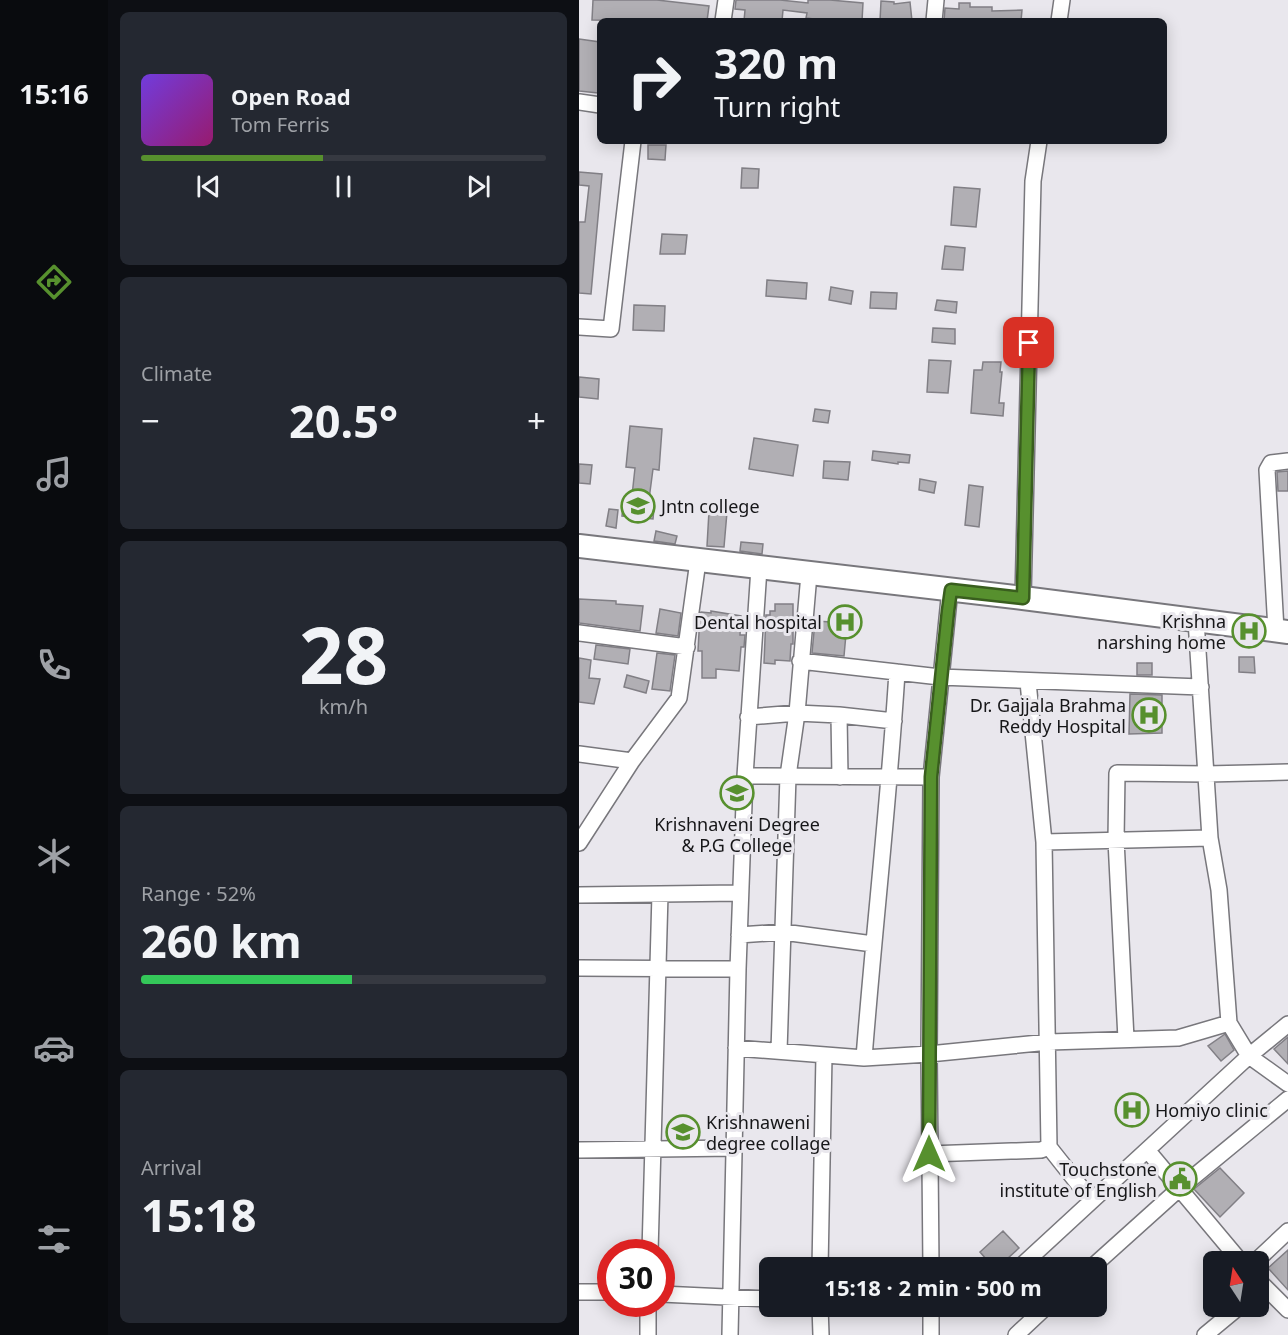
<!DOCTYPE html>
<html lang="en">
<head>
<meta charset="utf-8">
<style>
	:root { --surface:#171b24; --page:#242831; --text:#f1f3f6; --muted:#9ea1a6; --line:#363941; --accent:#57902e }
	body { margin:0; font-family:"Noto Sans",sans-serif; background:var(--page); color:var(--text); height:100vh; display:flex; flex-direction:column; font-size:22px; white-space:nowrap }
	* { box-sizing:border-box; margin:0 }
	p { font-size:20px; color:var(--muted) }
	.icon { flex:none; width:33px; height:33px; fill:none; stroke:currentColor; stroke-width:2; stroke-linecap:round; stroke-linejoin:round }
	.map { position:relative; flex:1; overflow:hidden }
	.drawer { display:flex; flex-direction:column; gap:12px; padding:12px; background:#0d0f14; width:471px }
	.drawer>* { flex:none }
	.hud { position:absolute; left:18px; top:18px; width:570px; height:126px; border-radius:9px; box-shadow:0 3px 15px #0003; background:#171b24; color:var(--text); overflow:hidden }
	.needle { width:39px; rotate:348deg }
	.buttons { position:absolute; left:624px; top:1251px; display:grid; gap:12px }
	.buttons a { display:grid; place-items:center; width:66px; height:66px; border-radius:9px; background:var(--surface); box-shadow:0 3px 15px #0003; font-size:30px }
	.speed { position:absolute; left:18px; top:1239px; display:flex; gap:12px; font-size:30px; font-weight:700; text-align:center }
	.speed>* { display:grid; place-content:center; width:78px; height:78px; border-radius:50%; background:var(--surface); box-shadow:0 3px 15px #0003; line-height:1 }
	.speed .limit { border:9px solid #d22; background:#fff; color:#111 }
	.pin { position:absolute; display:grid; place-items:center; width:51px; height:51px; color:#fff; margin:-26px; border-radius:12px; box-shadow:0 3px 9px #0006 }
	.me { position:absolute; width:66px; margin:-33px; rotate:0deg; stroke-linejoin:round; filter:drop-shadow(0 0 4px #0008) }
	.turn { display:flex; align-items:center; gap:21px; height:126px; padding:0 18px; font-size:27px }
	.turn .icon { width:78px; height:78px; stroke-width:2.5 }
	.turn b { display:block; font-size:42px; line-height:51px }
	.big { font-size:45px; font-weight:700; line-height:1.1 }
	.drawer .card { flex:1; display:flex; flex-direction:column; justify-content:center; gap:9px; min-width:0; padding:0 21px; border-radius:9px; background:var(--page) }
	.drawer .dial { align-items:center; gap:0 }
	.dial b { font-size:78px; line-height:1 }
	.song { display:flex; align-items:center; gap:18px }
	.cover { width:72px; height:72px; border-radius:9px; background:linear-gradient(135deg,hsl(260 70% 55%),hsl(320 70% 35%)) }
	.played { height:6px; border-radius:3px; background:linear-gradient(90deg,var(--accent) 45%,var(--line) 45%) }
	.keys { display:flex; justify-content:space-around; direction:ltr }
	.heat { display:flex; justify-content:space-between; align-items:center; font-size:33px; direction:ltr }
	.charge { height:9px; border-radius:4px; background:linear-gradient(90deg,#34c759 52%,var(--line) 0) }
	.trip { position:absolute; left:180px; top:1257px; width:348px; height:60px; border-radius:9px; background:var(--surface); box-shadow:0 3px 15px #0003; font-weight:700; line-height:60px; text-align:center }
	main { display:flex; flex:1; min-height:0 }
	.tab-bar { display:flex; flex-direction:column; width:108px; justify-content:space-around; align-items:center; background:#090b0e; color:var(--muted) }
	.tab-bar .icon { width:42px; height:42px }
	.tab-bar .active { color:var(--accent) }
	.tab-bar b { font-size:27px; color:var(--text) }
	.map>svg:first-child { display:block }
	.building { fill:#b1afb4; stroke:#817f85; stroke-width:1.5 }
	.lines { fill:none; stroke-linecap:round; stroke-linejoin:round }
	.minor-casing { stroke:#78777c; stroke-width:18 }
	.highway-casing { stroke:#78777c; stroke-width:26 }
	.minor { stroke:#fff; stroke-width:15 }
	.highway { stroke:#fff; stroke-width:22 }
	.route-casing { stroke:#395e1e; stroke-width:15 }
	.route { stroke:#57902e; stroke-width:10 }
	.labels { text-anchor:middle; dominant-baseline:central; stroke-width:6; stroke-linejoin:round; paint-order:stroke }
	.poi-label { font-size:18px; fill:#161618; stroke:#e9e7ed; text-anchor:end }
</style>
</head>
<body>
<main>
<nav class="tab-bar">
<b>15:16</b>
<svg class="icon active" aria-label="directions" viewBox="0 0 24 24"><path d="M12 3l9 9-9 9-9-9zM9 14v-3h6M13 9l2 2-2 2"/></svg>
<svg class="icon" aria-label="music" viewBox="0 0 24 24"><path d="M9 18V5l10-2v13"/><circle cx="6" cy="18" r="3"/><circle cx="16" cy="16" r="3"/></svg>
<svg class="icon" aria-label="phone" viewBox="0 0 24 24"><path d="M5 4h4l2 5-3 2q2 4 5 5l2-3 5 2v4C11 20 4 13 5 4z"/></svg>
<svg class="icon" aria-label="climate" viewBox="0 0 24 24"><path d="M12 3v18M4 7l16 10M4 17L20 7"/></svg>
<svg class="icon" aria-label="car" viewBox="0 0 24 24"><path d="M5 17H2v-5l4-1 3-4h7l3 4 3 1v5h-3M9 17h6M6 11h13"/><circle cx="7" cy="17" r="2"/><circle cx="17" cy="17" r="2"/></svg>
<svg class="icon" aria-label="filters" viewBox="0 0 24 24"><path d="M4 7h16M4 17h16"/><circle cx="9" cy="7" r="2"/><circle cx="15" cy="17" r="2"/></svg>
</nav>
<section class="drawer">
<div class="card">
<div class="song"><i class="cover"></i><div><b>Open Road</b><p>Tom Ferris</p></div></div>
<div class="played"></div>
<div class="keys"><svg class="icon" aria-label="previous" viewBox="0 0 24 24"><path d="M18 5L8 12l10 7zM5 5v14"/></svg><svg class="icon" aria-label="pause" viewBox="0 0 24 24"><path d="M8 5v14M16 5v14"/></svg><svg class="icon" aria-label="next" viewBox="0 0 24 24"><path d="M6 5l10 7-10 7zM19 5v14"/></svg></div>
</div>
<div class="card"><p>Climate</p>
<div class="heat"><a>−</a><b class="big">20.5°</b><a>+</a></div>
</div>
<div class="card dial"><b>28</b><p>km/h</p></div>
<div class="card"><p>Range · 52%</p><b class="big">260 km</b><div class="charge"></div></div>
<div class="card"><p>Arrival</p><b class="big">15:18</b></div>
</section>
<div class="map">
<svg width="709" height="1335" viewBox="0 0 709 1335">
	<rect width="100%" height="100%" fill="#e9e7ed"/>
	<path class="building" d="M14 0H78L130 6 128 21 13 20Z
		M157 0H201L229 3V0H251L284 3 283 21H251L227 18 228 13 204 10 203 21H165L166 10 156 9Z
		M302 1 315 2V4L331 2 333 21H301Z
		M380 3H391V7H413V11L443 10 442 21 391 19V21H365L366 8 380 9Z
		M0 39 21 42V89L19 93 0 91Z
		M69 145H87L86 160 69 159Z
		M163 168 180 169 179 188H162Z
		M0 172 23 174 12 294 0 293V222H6L10 186 0 185Z
		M375 187 401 189 397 227 372 225Z
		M83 234 108 235 106 254H81Z
		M366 246 386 248 384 270 363 269Z
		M188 280 228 283 227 299 187 296Z
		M252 287 274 291 272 304 250 300Z
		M292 292 318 293 317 309 291 308Z
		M358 300 378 302 377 313 356 310Z
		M55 305 86 306 85 331 54 330Z
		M354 328 376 329V344L353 342Z
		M350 360 372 361 369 393 348 392Z
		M404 362H422L421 372H423L420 403H425L424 416 392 413 395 370H403Z
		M0 377 20 379 19 399 0 397Z
		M236 409 251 411 249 423 234 421Z
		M51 426 83 429 80 470 74 469 69 507 75 508 74 519 43 516 44 504 52 505 56 468 47 467Z
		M175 438 219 445 214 476 170 469Z
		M294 451 331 455 330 463 319 462V464L293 460Z
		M245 461 271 462 269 480 244 478Z
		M0 464 13 465 11 484 0 483Z
		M709 471V491H699L698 472Z
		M341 479 357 482 355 493 340 490Z
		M390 485 404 487 400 527 386 525Z
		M30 509 39 510 37 528 27 526Z
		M130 511 148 512 145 547 128 546Z
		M77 531 98 536 96 544 75 541Z
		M162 542 184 544 183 554 161 551Z
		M0 599 37 601V604L64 606 61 631 0 623Z
		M196 604H214V644H212L211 661 196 660V664L185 663 187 615H191V611H196Z
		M81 609 102 613 99 636 77 633Z
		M132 611 162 616 161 635H166L165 647H162L160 671 137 669V678H123V651H119L121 614 122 612 132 613Z
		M236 621 268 623 265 656 233 653Z
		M17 645 51 649 49 664 15 659Z
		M78 653 96 655 91 691 73 689Z
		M660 657H675L676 673 660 672Z
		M0 658 12 660 10 678 21 679 15 704 0 702Z
		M558 663H573V675H558Z
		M48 675 70 681 67 693 45 687Z
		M551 694 583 695V733L550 734Z
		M646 1034 655 1050 642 1061 629 1046Z
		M709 1037V1064L695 1049Z
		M641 1168 665 1193 641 1217 615 1189Z
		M424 1231 440 1248 418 1268H415L401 1252Z
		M709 1250V1290L689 1268Z"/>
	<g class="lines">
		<defs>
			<path id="minor" d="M144 21 147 0
				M355 21 357 0
				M480 21 483 0
				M0 102 21 105
				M0 327 32 329 54 141
				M444 598 454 181 460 141
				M617 620 631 838 640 890 650 1023 670 1056 709 1084
				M697 630 688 470 692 463 709 461
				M0 633 108 647
				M221 661 361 677 622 687
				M449 682 465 842 470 1147 512 1200
				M260 715 261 777
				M169 717 218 713 260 715 315 721
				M0 754 53 761
				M166 776 352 777
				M465 842 631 838
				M0 843 53 761 100 698 119 561
				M0 895 161 893
				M160 935 204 932 294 944
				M0 968 159 969
				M547 1039 537 840 538 773 627 774 709 772
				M157 1048 285 1058C295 929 310 801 318 672
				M200 1051 209 776 218 713 230 574
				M285 1058 350 1054 470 1042 599 1038 650 1023
				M0 1150 155 1148
				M569 1151 662 1262
				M350 1154 462 1150 470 1147
				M71 1252 81 894
				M676 1262 709 1231
				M241 1268 245 1055
				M352 1268 350 1054 352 777 371 589
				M440 1268 670 1056 709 1024
				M512 1268 601 1188 709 1099
				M680 1281 709 1310
				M0 1292H32
				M82 1294 190 1299
				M241 1306 242 1335
				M69 1335V1304
				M151 1335 159 969 166 776 180 568
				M352 1335V1306
				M437 1335 468 1306
				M626 1335 661 1306"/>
			<path id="highway" d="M0 546 444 598 709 632"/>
		</defs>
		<use href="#minor" class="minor-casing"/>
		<use href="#highway" class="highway-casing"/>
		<use href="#minor" class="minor"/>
		<use href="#highway" class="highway"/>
	</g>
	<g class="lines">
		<defs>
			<path id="route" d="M350 1154 352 777 369 611 372 590 444 598 450 343"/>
		</defs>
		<use href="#route" class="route-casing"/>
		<use href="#route" class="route"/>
	</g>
	<defs>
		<symbol id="university-ring" viewBox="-11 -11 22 22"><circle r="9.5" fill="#e9e7ed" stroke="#57902e" stroke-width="1.5"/><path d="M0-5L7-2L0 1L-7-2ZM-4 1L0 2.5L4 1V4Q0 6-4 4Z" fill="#57902e"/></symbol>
		<symbol id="hospital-ring" viewBox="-11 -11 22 22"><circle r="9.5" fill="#e9e7ed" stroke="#57902e" stroke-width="1.5"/><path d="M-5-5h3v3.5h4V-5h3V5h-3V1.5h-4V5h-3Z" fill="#57902e"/></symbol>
		<symbol id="civic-ring" viewBox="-11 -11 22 22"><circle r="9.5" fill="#e9e7ed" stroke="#57902e" stroke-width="1.5"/><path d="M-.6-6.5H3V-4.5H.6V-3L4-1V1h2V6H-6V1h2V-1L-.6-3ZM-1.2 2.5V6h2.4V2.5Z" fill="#57902e"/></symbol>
	</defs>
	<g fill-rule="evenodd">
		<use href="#university-ring" x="40" y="487" width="38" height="38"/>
		<use href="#hospital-ring" x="247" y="603" width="38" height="38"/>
		<use href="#hospital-ring" x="651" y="612" width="38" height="38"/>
		<use href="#hospital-ring" x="551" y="696" width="38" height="38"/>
		<use href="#university-ring" x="139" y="774" width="38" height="38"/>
		<use href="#hospital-ring" x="534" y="1091" width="38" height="38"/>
		<use href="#university-ring" x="85" y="1113" width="38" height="38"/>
		<use href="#civic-ring" x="582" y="1160" width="38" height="38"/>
	</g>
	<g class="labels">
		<g class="poi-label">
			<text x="82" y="506" text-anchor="start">Jntn college</text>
			<text x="647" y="621">Krishna<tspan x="647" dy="21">narshing home</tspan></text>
			<text x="243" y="622">Dental hospital</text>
			<text x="547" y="705">Dr. Gajjala Brahma<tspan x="547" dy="21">Reddy Hospital</tspan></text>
			<text x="158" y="824" text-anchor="middle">Krishnaveni Degree<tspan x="158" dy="21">&amp; P.G College</tspan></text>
			<text x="576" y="1110" text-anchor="start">Homiyo clinic</text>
			<text x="127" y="1122" text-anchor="start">Krishnaweni<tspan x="127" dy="21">degree collage</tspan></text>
			<text x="578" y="1169">Touchstone<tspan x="578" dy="21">institute of English</tspan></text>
		</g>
	</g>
</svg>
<div class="buttons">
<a><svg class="needle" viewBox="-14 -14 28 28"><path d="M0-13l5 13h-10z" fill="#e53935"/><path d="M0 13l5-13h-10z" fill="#9ea1a6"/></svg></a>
</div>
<div class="speed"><div class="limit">30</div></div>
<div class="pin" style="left:450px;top:343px;background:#d93025"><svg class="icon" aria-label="arrive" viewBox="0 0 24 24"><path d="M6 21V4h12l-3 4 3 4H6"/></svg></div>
<svg class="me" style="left:350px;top:1154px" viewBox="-20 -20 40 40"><path d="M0-17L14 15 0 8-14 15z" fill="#57902e" stroke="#fff" stroke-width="4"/></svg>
<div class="trip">15:18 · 2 min · 500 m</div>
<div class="hud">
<div class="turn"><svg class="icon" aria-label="right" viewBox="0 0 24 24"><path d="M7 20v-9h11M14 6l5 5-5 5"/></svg><div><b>320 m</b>Turn right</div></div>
</div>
</div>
</main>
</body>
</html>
